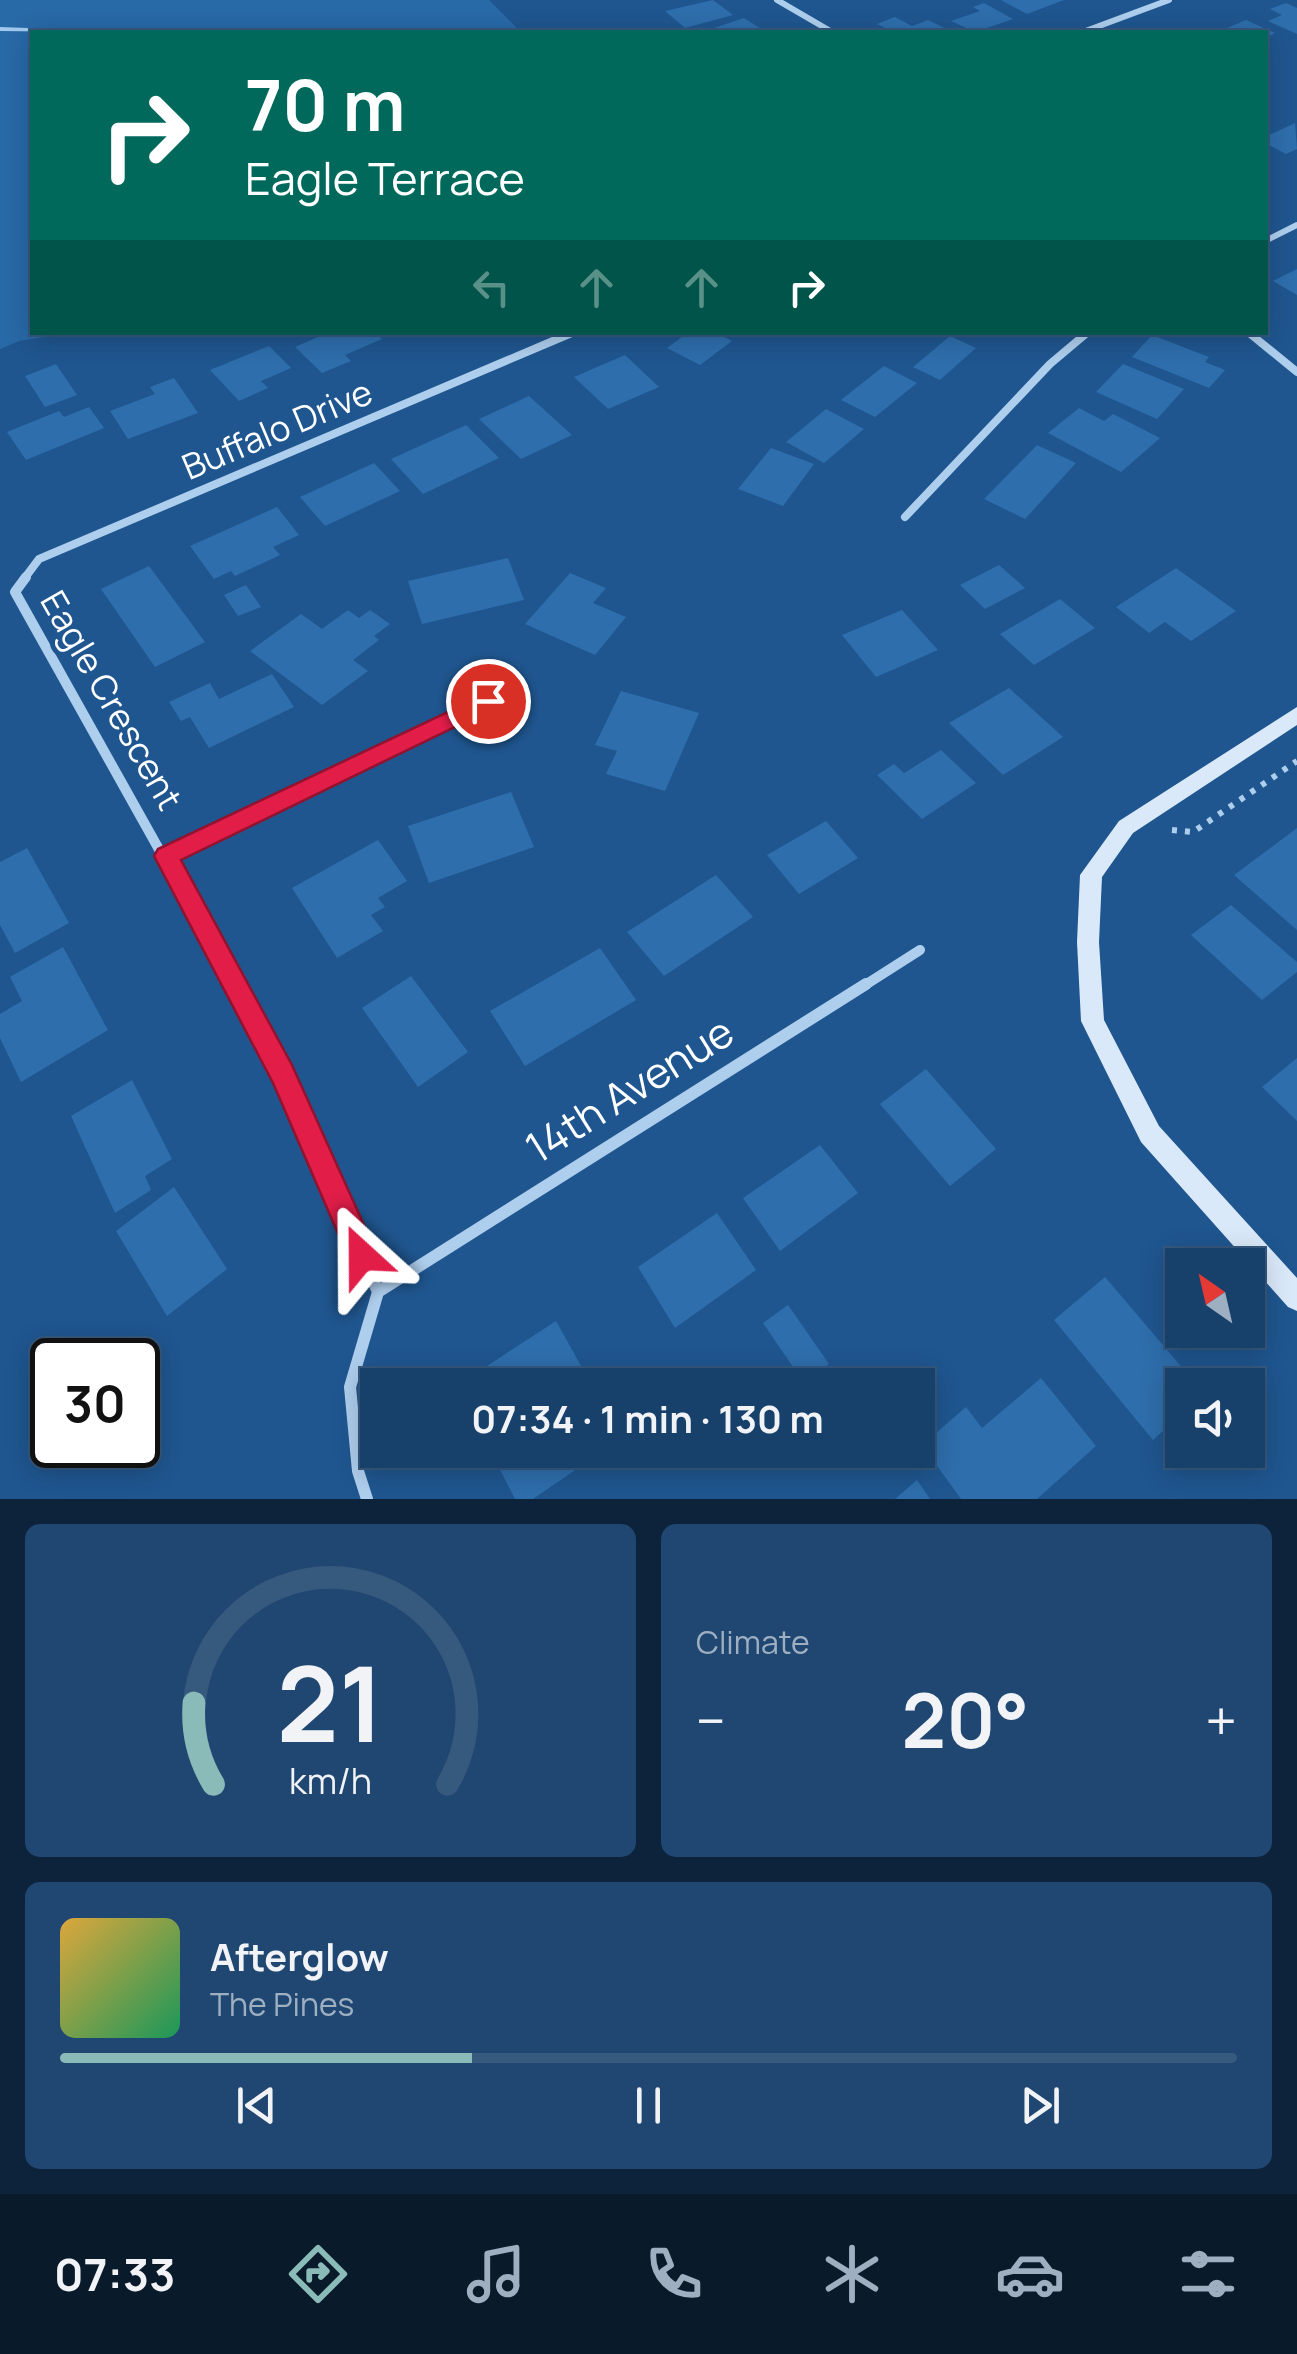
<!DOCTYPE html>
<html lang="en">
<head>
<meta charset="utf-8">
<style>
	:root { --surface:#17406b; --page:#204771; --text:#f1f3f6; --muted:#9eafc1; --line:#36597e; --accent:#8bbbb9 }
	body { margin:0; font-family:Manrope,sans-serif; background:var(--page); color:var(--text); height:100vh; display:flex; flex-direction:column; font-size:38px; white-space:nowrap }
	* { box-sizing:border-box; margin:0 }
	p { font-size:32px; color:var(--muted) }
	.icon { flex:none; width:55px; height:55px; fill:none; stroke:currentColor; stroke-width:2; stroke-linecap:round; stroke-linejoin:round }
	.map { position:relative; height:1499px; overflow:hidden }
	.drawer { display:flex; flex-direction:column; gap:25px; padding:25px; background:#0d233b; flex:1 }
	.drawer>* { flex:none }
	.banner { position:absolute; left:30px; top:30px; width:1238px; height:305px; border-radius:0px; box-shadow:0 5px 25px #0003,0 0 0 2px var(--line); background:#00695c; color:#fff; overflow:hidden }
	.needle { width:65px; rotate:326deg }
	.fabs { position:absolute; left:1165px; top:1248px; display:grid; gap:20px }
	.fabs a { display:grid; place-items:center; width:100px; height:100px; border-radius:0px; background:var(--surface); box-shadow:0 5px 25px #0003,0 0 0 2px var(--line); font-size:50px }
	.speed { position:absolute; left:30px; top:1338px; display:flex; gap:20px; font-size:50px; font-weight:700; text-align:center }
	.speed>* { display:grid; place-content:center; width:130px; height:130px; border-radius:50%; background:var(--surface); box-shadow:0 5px 25px #0003,0 0 0 2px var(--line); line-height:1 }
	.speed .limit { border:5px solid #111; border-radius:15px; background:#fff; color:#111 }
	.pin { position:absolute; display:grid; place-items:center; width:85px; height:85px; color:#fff; margin:-42px; border:5px solid #fff; border-radius:50%; box-shadow:0 2px 10px #0007 }
	.me { position:absolute; width:110px; margin:-55px; rotate:336deg; stroke-linejoin:round; filter:drop-shadow(0 0 8px #0008) }
	.turn { display:flex; align-items:center; gap:35px; height:210px; padding:0 50px; font-size:45px }
	.turn .icon { width:130px; height:130px; stroke-width:2.5 }
	.turn b { display:block; font-size:70px; line-height:85px }
	.lanes { display:flex; align-items:center; height:95px; padding:0 50px; background:#0003; justify-content:center; gap:50px; direction:ltr }
	.lanes .off { opacity:.35 }
	.big { font-size:75px; font-weight:700; line-height:1.1 }
	.drawer .widget { flex:1; display:flex; flex-direction:column; justify-content:center; gap:15px; min-width:0; padding:0 35px; border-radius:15px; background:var(--page) }
	.drawer .dial { align-items:center; gap:0 }
	.dial svg { height:260px; overflow:visible; fill:none; stroke:var(--line); stroke-width:7; stroke-linecap:round; text-anchor:middle }
	.dial text { fill:var(--text); stroke:none }
	.song { display:flex; align-items:center; gap:30px }
	.cover { width:120px; height:120px; border-radius:15px; background:linear-gradient(135deg,hsl(40 70% 55%),hsl(150 70% 35%)) }
	.played { height:10px; border-radius:5px; background:linear-gradient(90deg,var(--accent) 35%,var(--line) 35%) }
	.keys { display:flex; justify-content:space-around; direction:ltr }
	.heat { display:flex; justify-content:space-between; align-items:center; font-size:55px; direction:ltr }
	.drawer .tiles { flex:1; display:grid; gap:25px; grid-template-columns:1fr 1fr }
	.widget:last-child { grid-column:span 2 }
	.trip { position:absolute; left:360px; top:1368px; width:575px; height:100px; border-radius:0px; background:var(--surface); box-shadow:0 5px 25px #0003,0 0 0 2px var(--line); font-weight:700; line-height:100px; text-align:center }
	.tab-bar { display:flex; height:160px; justify-content:space-around; align-items:center; background:#091a2b; color:var(--muted) }
	.tab-bar .icon { width:70px; height:70px }
	.tab-bar .current { color:var(--accent) }
	.tab-bar b { font-size:45px; color:var(--text) }
	.map>svg:first-child { display:block }
	.green { fill:#2869a7 }
	.lines { fill:none; stroke-linecap:round; stroke-linejoin:round }
	.stream { fill:#a1c9ee; fill-rule:evenodd }
	.building { fill:#2e6eac }
	.path { stroke:#aeceed; stroke-width:6; stroke-dasharray:5 8; stroke-linecap:butt }
	.street-far3 { stroke:#aeceed; stroke-width:6 }
	.street-far2 { stroke:#aeceed; stroke-width:8 }
	.street-far1 { stroke:#aeceed; stroke-width:10 }
	.street { stroke:#aeceed; stroke-width:12 }
	.secondary { fill:#dae9f9; fill-rule:evenodd }
	.route { fill:#e11d48; stroke:#92132f; stroke-width:2.5 }
	.labels { text-anchor:middle; dominant-baseline:central; stroke-width:10; stroke-linejoin:round; paint-order:stroke }
	.street-label { font-size:35px; fill:#fff; stroke:#1f568f }
	.near-street-label { font-size:42px; fill:#fff; stroke:#1f568f }
</style>
</head>
<body>
<div class="map">
<svg width="1297" height="1499" viewBox="0 0 1297 1499">
	<rect width="100%" height="100%" fill="#1f568f"/>
	<path class="green" d="M0 0H489L520 31 32 32V332L69 333 19 341 0 349Z"/>
	<g class="lines">
		<path class="stream" d="M0 27 83 30 87 32 0 31Z"/>
	</g>
	<path class="building" d="M713 0 733 15 685 28 665 11Z
		M1001 0H1064L1027 14Z
		M984 3 1013 19 975 32 951 21 980 11 973 7Z
		M1286 3 1297 8V34L1268 21 1282 15 1270 9Z
		M895 17 912 26 928 20 953 32H893L877 24Z
		M744 18 766 32 708 30Z
		M1246 20 1275 33 1265 38V32H1217Z
		M1295 123 1297 149 1286 154 1265 143V137Z
		M1297 269V295L1273 281Z
		M329 332H375L382 339 345 355 351 361 322 373 295 347Z
		M689 332H715L732 341 700 365 667 348Z
		M1152 335 1209 357 1205 362 1225 370 1209 388 1132 357Z
		M950 336 976 348 940 380 913 367Z
		M269 346 291 368 261 381 268 388 239 401 210 370Z
		M625 355 659 387 608 409 574 377Z
		M56 364 77 395 45 407 25 376Z
		M1123 364 1184 389 1157 419 1096 392Z
		M884 366 917 383 875 417 841 400Z
		M174 378 198 413 128 439 110 411 155 394 150 387Z
		M529 396 572 435 521 459 479 419Z
		M89 407 104 428 26 460 7 432 59 411 64 417Z
		M1079 408 1104 421 1113 414 1160 438 1121 472 1048 433Z
		M826 409 864 429 824 463 786 442Z
		M466 425 499 458 423 494 391 459Z
		M1037 445 1076 463 1025 519 984 499Z
		M771 448 814 464 783 506 738 489Z
		M374 463 400 491 325 526 300 497Z
		M277 507 299 535 273 547 280 555 235 576 231 571 214 579 190 546Z
		M508 558 524 600 422 624 408 581Z
		M999 565 1025 588 985 609 960 585Z
		M149 566 205 642 155 667 101 589Z
		M1176 568 1236 611 1191 641 1165 622 1149 633 1116 607Z
		M570 573 606 588 593 603 626 617 595 655 525 624Z
		M246 585 261 607 238 616 224 595Z
		M1060 599 1095 628 1034 665 1000 634Z
		M348 610 359 618 370 610 390 624 374 636 379 640 353 660 368 671 322 705 250 651 301 614 322 629Z
		M902 610 938 650 876 677 842 635Z
		M272 674 294 707 209 748 190 717 181 721 169 702 210 683 219 699Z
		M1009 688 1063 737 1003 775 949 723Z
		M621 691 699 713 665 791 606 774 617 751 595 745Z
		M941 750 976 783 922 819 877 775 894 764 904 773Z
		M511 792 534 847 429 883 408 826Z
		M826 821 858 858 799 894 767 855Z
		M1297 828V930L1234 875Z
		M378 840 407 881 378 898 385 907 371 915 383 931 337 958 292 888Z
		M27 848 69 923 15 953 0 925V862Z
		M716 875 753 917 664 976 627 932Z
		M1231 905 1297 962V972L1262 1000 1191 935Z
		M63 947 108 1030 21 1082 0 1038V1014L22 1001 10 977Z
		M600 948 636 1000 525 1066 490 1011Z
		M411 976 468 1052 418 1087 362 1008Z
		M1297 1058V1121L1262 1087Z
		M926 1069 996 1149 950 1186 880 1104Z
		M132 1080 172 1159 145 1176 151 1190 115 1213 71 1116Z
		M820 1145 858 1193 780 1251 743 1198Z
		M174 1187 227 1269 167 1316 116 1231Z
		M717 1213 756 1270 675 1328 638 1267Z
		M1105 1277 1197 1385H1182V1414L1153 1440 1054 1320Z
		M788 1305 829 1364 804 1383 763 1323Z
		M556 1321 589 1380 581 1385H458Z
		M1041 1378 1096 1446 1037 1499H961L922 1445 966 1407 982 1428Z
		M490 1450H576L584 1464 533 1499H515Z
		M917 1480 930 1499H895Z"/>
	<g class="lines">
		<path class="path" d="M1172 830 1193 832 1297 761"/>
		<path class="street-far3" d="M777 0 832 32
			M1083 32 1169 0
			M1265 241 1297 225"/>
		<path class="street-far2" d="M1248 332 1297 372
			M905 517 1050 364 1088 332
			M24 579 39 559 574 332"/>
		<path class="street-far1" d="M26 577 15 592 236 987
			M166 856 488 701
			M862 987 920 950"/>
		<path class="street" d="M235 984 283 1074 378 1292 350 1387 358 1471 367 1499
			M378 1292 866 984"/>
		<path class="secondary" d="M1297 707V725L1133 833 1102 877 1099 942 1104 1020 1159 1126 1297 1278V1311L1288 1307 1141 1142 1081 1021 1077 942 1080 875 1119 821Z"/>
	</g>
	<path class="route" d="M488 693 499 701 496 707 181 860 292 1065 373 1245 377 1256 373 1266 362 1270 352 1266 273 1083 154 856 158 849Z"/>
	<g class="labels">
		<g class="street-label">
			<text transform="translate(277 429) rotate(-23)">Buffalo Drive</text>
			<text transform="translate(112 700) rotate(60)">Eagle Crescent</text>
		</g>
		<g class="near-street-label">
			<text transform="translate(629 1089) rotate(-32)">14th Avenue</text>
		</g>
	</g>
</svg>
<div class="fabs">
<a><svg class="needle" viewBox="-14 -14 28 28"><path d="M0-13l5 13h-10z" fill="#e53935"/><path d="M0 13l5-13h-10z" fill="#9eafc1"/></svg></a>
<a><svg class="icon" aria-label="sound" viewBox="0 0 24 24"><path d="M4 9h4l5-4v14l-5-4H4zM17 9q2 3 0 6"/></svg></a>
</div>
<div class="speed"><div class="limit">30</div></div>
<div class="pin" style="left:488px;top:701px;background:#d93025"><svg class="icon" aria-label="arrive" viewBox="0 0 24 24"><path d="M6 21V4h12l-3 4 3 4H6"/></svg></div>
<svg class="me" style="left:362px;top:1256px" viewBox="-20 -20 40 40"><path d="M0-17L14 15 0 8-14 15z" fill="#e11d48" stroke="#fff" stroke-width="4"/></svg>
<div class="trip">07:34 · 1 min · 130 m</div>
<div class="banner">
<div class="turn"><svg class="icon" aria-label="right" viewBox="0 0 24 24"><path d="M7 20v-9h11M14 6l5 5-5 5"/></svg><div><b>70 m</b>Eagle Terrace</div></div>
<div class="lanes"><svg class="icon off" aria-label="left" viewBox="0 0 24 24"><path d="M17 20v-9H6M10 6l-5 5 5 5"/></svg><svg class="icon off" aria-label="ahead" viewBox="0 0 24 24"><path d="M12 20V5M6 11l6-6 6 6"/></svg><svg class="icon off" aria-label="ahead" viewBox="0 0 24 24"><path d="M12 20V5M6 11l6-6 6 6"/></svg><svg class="icon" aria-label="right" viewBox="0 0 24 24"><path d="M7 20v-9h11M14 6l5 5-5 5"/></svg></div>
</div>
</div>
<section class="drawer">
<div class="tiles">
<div class="widget dial"><svg viewBox="0 0 100 80">
<path d="M14 69A42 42 0 1 1 86 69"/>
<path d="M14 69A42 42 0 0 1 8 44" stroke="#8bbbb9"/>
<text x="50" y="56" font-size="32" font-weight="700">21</text>
<text x="50" y="72" font-size="11">km/h</text>
</svg></div>
<div class="widget"><p>Climate</p>
<div class="heat"><a>−</a><b class="big">20°</b><a>+</a></div>
</div>
<div class="widget">
<div class="song"><i class="cover"></i><div><b>Afterglow</b><p>The Pines</p></div></div>
<div class="played"></div>
<div class="keys"><svg class="icon" aria-label="previous" viewBox="0 0 24 24"><path d="M18 5L8 12l10 7zM5 5v14"/></svg><svg class="icon" aria-label="pause" viewBox="0 0 24 24"><path d="M8 5v14M16 5v14"/></svg><svg class="icon" aria-label="next" viewBox="0 0 24 24"><path d="M6 5l10 7-10 7zM19 5v14"/></svg></div>
</div>
</div>
</section>
<nav class="tab-bar">
<b>07:33</b>
<svg class="icon current" aria-label="directions" viewBox="0 0 24 24"><path d="M12 3l9 9-9 9-9-9zM9 14v-3h6M13 9l2 2-2 2"/></svg>
<svg class="icon" aria-label="music" viewBox="0 0 24 24"><path d="M9 18V5l10-2v13"/><circle cx="6" cy="18" r="3"/><circle cx="16" cy="16" r="3"/></svg>
<svg class="icon" aria-label="phone" viewBox="0 0 24 24"><path d="M5 4h4l2 5-3 2q2 4 5 5l2-3 5 2v4C11 20 4 13 5 4z"/></svg>
<svg class="icon" aria-label="climate" viewBox="0 0 24 24"><path d="M12 3v18M4 7l16 10M4 17L20 7"/></svg>
<svg class="icon" aria-label="car" viewBox="0 0 24 24"><path d="M5 17H2v-5l4-1 3-4h7l3 4 3 1v5h-3M9 17h6M6 11h13"/><circle cx="7" cy="17" r="2"/><circle cx="17" cy="17" r="2"/></svg>
<svg class="icon" aria-label="filters" viewBox="0 0 24 24"><path d="M4 7h16M4 17h16"/><circle cx="9" cy="7" r="2"/><circle cx="15" cy="17" r="2"/></svg>
</nav>
</body>
</html>
